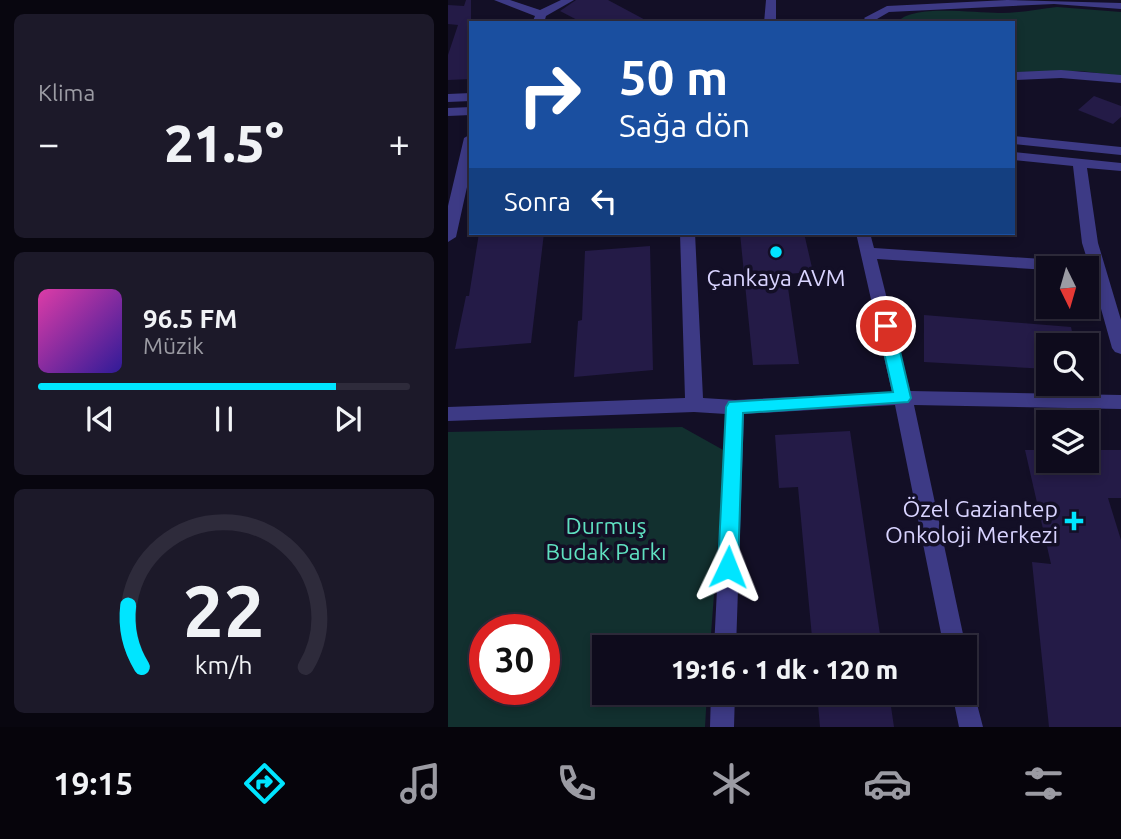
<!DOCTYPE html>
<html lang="tr">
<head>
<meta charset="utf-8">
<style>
	:root { --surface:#0e0b1c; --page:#1c1929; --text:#f1f3f6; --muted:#9b9ba3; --line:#2e2b3b; --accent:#00e5ff }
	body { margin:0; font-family:Ubuntu,sans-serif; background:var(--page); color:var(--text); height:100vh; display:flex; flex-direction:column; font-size:26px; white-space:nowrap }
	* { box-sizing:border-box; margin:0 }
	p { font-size:23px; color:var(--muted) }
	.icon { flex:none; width:38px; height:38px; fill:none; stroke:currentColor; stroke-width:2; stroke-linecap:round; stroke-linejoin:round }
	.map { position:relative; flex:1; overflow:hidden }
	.side { display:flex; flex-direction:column; gap:14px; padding:14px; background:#08060f; width:448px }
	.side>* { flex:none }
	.banner { position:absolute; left:21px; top:21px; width:546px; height:214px; border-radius:0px; box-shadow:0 4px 10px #0003,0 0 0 2px var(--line); background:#1a4fa0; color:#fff; overflow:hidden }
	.needle { width:46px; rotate:175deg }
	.controls { position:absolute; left:588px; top:256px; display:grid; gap:14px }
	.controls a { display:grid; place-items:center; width:63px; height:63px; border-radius:0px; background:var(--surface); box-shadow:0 4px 10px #0003,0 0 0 2px var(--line); font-size:35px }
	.speed { position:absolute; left:21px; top:614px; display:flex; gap:14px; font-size:35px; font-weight:700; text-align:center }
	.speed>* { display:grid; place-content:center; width:91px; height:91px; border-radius:50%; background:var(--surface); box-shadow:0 4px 10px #0003,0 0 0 2px var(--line); line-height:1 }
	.speed .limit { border:10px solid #d22; background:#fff; color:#111 }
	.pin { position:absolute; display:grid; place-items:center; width:60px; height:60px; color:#fff; margin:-30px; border:4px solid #fff; border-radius:50%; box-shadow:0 2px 7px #0007 }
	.me { position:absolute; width:77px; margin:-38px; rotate:2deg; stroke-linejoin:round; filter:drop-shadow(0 0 5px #0008) }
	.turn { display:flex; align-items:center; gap:24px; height:147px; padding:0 35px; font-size:32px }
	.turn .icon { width:91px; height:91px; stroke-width:2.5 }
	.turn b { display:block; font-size:49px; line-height:60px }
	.then { display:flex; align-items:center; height:66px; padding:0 35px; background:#0003; gap:14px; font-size:26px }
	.big { font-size:52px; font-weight:800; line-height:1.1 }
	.side .card { flex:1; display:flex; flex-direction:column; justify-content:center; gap:10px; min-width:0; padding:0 24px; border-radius:10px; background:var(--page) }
	.side .dial { align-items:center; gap:0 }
	.dial svg { height:182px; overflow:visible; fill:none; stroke:var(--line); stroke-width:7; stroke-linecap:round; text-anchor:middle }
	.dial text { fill:var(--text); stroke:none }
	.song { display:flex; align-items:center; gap:21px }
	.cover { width:84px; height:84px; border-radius:10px; background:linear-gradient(135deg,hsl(320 70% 55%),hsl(250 70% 35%)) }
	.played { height:7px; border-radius:4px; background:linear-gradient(90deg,var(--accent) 80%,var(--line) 80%) }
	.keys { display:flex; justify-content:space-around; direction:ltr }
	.heat { display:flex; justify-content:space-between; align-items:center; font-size:38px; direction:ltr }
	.trip { position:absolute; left:144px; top:635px; width:385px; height:70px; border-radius:0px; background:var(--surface); box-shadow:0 4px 10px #0003,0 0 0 2px var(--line); font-weight:800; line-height:70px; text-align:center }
	.menu { display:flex; height:112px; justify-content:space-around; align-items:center; background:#06040b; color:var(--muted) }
	.menu .icon { width:49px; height:49px }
	.menu .current { color:var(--accent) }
	.menu b { font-size:32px; color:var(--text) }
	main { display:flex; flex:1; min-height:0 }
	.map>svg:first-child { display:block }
	.green { fill:#12302f; fill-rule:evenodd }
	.building { fill:#241b47 }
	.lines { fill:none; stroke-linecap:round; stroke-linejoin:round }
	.minor { fill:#3d3a85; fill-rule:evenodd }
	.route { fill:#00e5ff; stroke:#0095a6; stroke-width:2 }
	.poi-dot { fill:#00e5ff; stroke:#130f26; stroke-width:2.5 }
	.labels { text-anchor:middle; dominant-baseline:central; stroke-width:7; stroke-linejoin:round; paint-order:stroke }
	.poi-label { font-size:23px; fill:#d9d4ff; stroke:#130f26 }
	.park-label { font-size:23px; fill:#5fe0c0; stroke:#130f26 }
</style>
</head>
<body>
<main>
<section class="side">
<div class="card"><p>Klima</p>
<div class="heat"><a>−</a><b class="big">21.5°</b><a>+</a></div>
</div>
<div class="card">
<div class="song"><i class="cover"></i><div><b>96.5 FM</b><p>Müzik</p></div></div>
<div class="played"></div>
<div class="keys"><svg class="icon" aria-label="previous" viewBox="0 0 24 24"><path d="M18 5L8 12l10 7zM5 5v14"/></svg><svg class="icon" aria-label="pause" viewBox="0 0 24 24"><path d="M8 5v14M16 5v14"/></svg><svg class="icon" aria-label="next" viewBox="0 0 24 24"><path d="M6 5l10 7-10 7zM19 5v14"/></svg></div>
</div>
<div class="card dial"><svg viewBox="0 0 100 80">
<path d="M14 69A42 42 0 1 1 86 69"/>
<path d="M14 69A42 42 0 0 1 8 42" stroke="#00e5ff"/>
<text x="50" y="56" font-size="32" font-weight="700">22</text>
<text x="50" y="72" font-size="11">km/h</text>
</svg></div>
</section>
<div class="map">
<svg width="673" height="727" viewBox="0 0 673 727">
	<rect width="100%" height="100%" fill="#130f26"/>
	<path class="green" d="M609 7 673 12V76L633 71 565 72V23H449C463 3 531 14 554 13 572 13 591 9 609 7Z
		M234 427 277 451 262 647 156 648V693H259L257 727H0V432ZM37 630H96V690H37Z"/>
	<path class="building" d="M18 0H23V79L0 80V55L10 25 0 24V5L16 6Z
		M128 0H160L203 23H135L112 11Z
		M646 96 673 106V117L665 124 630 110Z
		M31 233H96L83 343 7 349 18 296H21Z
		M292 233H356L365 272 338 274 351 364 305 365Z
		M202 246 205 370 126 377 130 321 134 320 137 251Z
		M476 315 623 327 627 345H600V369L476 362Z
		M402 431 434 648H365L350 487 331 488 327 435Z
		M577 450H600V460H639V450H673V498H660L673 540V727H601L584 562 603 564Z
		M369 693H441L446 727H372Z"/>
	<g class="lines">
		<path class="minor" d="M46 0H62L92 10 113 0H126L98 16 96 23H84L87 16Z
			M318 0H328V23H316Z
			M559 0 673 3V9L606 4 441 12 429 19 433 23H421L416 18 439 6Z
			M613 70 673 75V83L613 78 565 80V72Z
			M23 93V101L0 102V94Z
			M23 107V115L0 116V108Z
			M23 134V169L8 237 0 242V206L16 138Z
			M565 136 673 147V155L565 144Z
			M565 152 673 163V171L639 168 650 243 673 320V354L667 352 664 348 643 273H639V268H600V270L429 259 462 391 673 395V409L466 405 518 648 516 653V648H496L447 405 296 414 288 648H266L278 414 246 412 0 421V407L237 398 232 233H247L255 398 287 400 444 392 408 233H422L426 248 640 262 634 243 625 166 565 160Z
			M516 681 524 685 535 727H511L504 693H516Z
			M263 693H287L286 727H262Z"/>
	</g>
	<path class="route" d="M438 320 446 326 463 398 460 402 295 413 290 567 287 574 280 576 273 574 270 567 278 407 281 402 445 392 430 326Z"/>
	<g class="poi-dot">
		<circle cx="328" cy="252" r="7"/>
		<path d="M622.5 510.5h7v7h7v7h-7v7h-7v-7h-7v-7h7z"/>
	</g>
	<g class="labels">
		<g class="poi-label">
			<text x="328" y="277">Çankaya AVM</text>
			<text x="610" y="508" text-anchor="end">Özel Gaziantep<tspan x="610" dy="26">Onkoloji Merkezi</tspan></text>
		</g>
		<g class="park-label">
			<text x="158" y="525">Durmuş<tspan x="158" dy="26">Budak Parkı</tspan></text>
		</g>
	</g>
</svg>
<div class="controls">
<a><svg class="needle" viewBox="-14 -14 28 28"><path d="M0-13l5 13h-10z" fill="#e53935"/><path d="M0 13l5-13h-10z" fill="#9b9ba3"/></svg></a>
<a><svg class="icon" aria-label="search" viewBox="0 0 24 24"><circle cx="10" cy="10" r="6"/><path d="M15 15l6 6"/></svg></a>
<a><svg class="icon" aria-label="layers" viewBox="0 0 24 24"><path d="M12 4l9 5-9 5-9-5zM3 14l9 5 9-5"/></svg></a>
</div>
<div class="speed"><div class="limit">30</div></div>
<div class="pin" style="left:438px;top:326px;background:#d93025"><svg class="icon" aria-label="arrive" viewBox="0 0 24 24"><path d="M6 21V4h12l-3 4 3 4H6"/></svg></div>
<svg class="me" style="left:280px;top:567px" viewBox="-20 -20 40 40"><path d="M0-17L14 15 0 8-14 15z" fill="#00e5ff" stroke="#fff" stroke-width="4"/></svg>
<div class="trip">19:16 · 1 dk · 120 m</div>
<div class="banner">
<div class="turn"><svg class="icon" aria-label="right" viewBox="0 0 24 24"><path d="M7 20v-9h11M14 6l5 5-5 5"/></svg><div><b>50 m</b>Sağa dön</div></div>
<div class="then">Sonra<svg class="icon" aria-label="left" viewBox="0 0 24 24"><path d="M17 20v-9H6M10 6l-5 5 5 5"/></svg></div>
</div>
</div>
</main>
<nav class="menu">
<b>19:15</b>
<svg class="icon current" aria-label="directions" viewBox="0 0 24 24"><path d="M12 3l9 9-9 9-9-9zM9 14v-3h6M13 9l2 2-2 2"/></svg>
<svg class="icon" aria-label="music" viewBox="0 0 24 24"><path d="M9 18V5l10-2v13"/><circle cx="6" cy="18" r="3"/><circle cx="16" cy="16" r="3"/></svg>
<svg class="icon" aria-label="phone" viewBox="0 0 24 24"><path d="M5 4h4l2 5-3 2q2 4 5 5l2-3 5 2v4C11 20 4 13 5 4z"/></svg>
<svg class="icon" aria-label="climate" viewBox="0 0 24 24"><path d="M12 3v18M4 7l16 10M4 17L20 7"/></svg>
<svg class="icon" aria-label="car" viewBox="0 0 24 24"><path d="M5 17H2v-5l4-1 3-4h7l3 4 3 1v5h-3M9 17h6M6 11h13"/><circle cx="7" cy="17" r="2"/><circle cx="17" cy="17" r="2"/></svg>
<svg class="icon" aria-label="filters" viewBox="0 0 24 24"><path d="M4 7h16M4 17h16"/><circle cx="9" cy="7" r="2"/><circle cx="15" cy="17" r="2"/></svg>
</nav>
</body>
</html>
